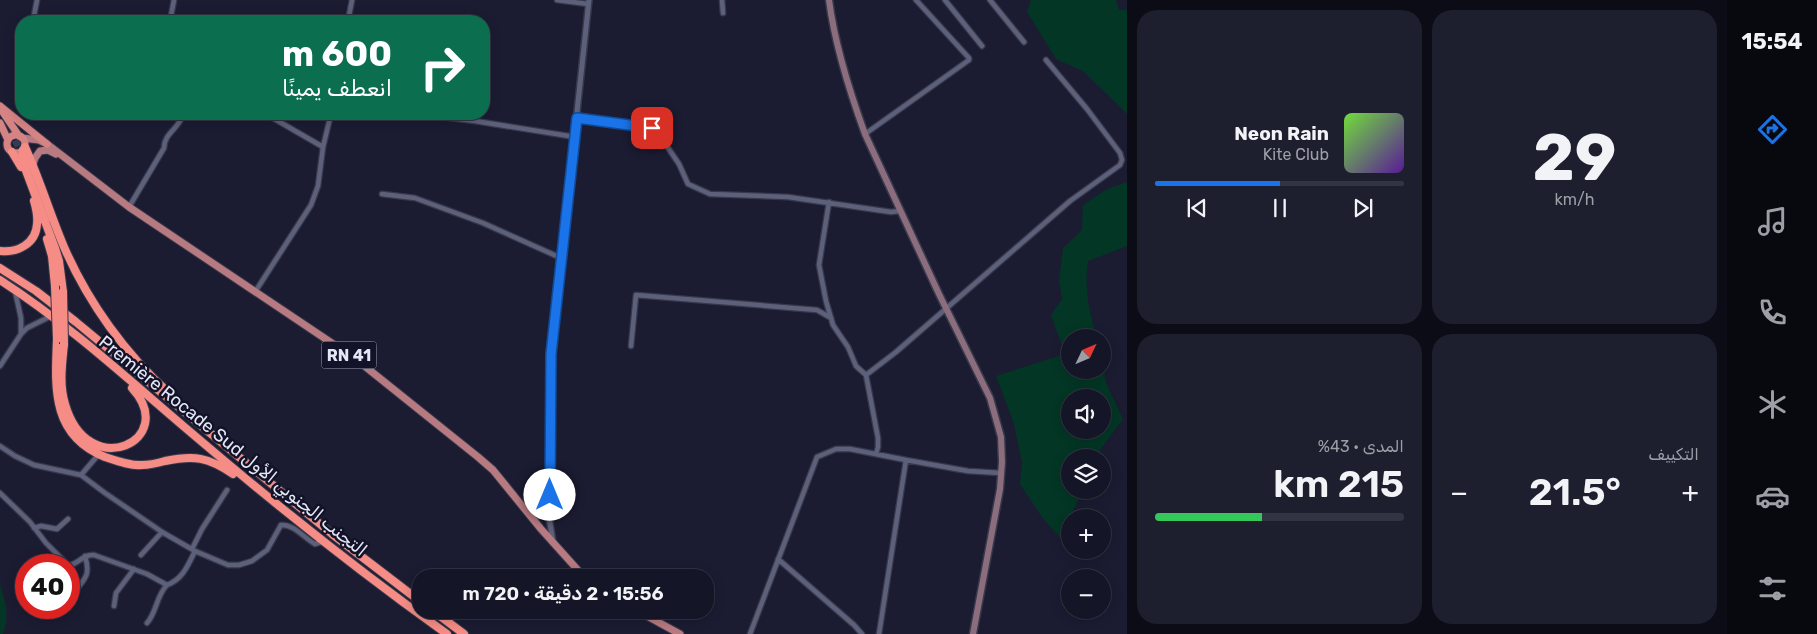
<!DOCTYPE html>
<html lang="ar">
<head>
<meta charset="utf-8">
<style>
	:root { --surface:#141526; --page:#1d1e2e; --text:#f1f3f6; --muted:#9d9fa7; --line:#333443; --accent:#1a73e8 }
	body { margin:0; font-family:Rubik,"Noto Sans Arabic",sans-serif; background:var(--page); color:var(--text); direction:rtl; height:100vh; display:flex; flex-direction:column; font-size:19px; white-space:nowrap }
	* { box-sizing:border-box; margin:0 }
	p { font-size:16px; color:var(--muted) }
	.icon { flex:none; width:28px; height:28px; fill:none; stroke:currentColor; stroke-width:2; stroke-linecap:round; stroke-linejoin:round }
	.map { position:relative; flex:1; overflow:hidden; direction:ltr }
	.drawer { display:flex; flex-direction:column; gap:10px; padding:10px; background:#0b0c15; width:600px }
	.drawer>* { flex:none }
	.banner { position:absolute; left:15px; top:15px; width:475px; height:105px; border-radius:20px; box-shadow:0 2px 12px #0003,0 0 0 1px var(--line); direction:rtl; background:#0b6e4f; color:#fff; overflow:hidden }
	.needle { width:32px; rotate:46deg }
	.fabs { position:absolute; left:1061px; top:329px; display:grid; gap:10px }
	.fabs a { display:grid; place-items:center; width:50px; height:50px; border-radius:50%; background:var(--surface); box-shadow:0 2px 12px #0003,0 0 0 1px var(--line); font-size:25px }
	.speed { position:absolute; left:15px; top:554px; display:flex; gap:10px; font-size:25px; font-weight:700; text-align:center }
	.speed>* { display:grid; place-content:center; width:65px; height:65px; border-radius:50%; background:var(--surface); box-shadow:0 2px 12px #0003,0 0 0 1px var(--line); line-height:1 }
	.speed .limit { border:8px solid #d22; background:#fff; color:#111 }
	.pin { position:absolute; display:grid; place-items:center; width:42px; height:42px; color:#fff; margin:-21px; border-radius:10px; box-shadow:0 2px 8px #0006 }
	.me { position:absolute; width:55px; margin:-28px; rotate:0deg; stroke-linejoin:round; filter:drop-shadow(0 0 4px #0008) }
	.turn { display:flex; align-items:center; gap:18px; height:105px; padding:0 15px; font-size:22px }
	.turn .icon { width:65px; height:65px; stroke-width:2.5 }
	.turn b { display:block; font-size:35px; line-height:42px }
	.big { font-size:38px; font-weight:600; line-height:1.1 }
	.drawer .card { flex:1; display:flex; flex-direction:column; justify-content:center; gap:8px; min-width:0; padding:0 18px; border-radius:20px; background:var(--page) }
	.drawer .dial { align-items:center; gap:0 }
	.dial b { font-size:65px; line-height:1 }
	.song { display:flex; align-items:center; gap:15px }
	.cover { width:60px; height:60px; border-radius:8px; background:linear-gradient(135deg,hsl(100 70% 55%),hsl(270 70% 35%)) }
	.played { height:5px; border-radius:2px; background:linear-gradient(90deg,var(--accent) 50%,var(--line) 50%) }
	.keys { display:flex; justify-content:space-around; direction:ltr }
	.heat { display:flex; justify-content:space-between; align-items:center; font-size:28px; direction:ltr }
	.charge { height:8px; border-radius:4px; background:linear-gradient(90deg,#34c759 43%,var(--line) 0) }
	.drawer .tiles { flex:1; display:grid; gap:10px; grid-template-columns:repeat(2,1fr) }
	.trip { position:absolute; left:412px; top:569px; width:302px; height:50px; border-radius:20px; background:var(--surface); box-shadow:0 2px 12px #0003,0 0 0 1px var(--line); font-weight:600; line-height:50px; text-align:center; direction:rtl }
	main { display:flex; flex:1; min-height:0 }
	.menu { display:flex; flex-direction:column; width:90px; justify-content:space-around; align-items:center; background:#08080f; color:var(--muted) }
	.menu .icon { width:35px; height:35px }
	.menu .selected { color:var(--accent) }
	.menu b { font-size:22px; color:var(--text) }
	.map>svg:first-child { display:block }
	.green { fill:#033625; fill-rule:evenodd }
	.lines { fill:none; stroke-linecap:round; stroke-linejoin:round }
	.trunk-tunnel { stroke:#393a4f; stroke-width:7; stroke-dasharray:7 3.5; stroke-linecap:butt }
	.minor-casing { stroke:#37384a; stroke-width:7 }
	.tertiary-casing { stroke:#37384a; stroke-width:8 }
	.secondary-casing { stroke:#37384a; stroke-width:9 }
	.primary-casing { stroke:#37384a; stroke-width:9 }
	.trunk-casing { stroke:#37384a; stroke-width:9 }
	.motorway-casing { stroke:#37384a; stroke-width:10 }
	.minor { stroke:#5d607a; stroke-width:4.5 }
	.tertiary { stroke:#5d607a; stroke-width:5 }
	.secondary { stroke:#8b6d7d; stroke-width:6 }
	.primary { stroke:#b87a81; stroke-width:7 }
	.trunk { stroke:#d68383; stroke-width:7 }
	.motorway { stroke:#f58c85; stroke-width:8 }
	.motorway-bridge-casing { stroke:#37384a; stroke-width:10; stroke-linecap:butt }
	.motorway-bridge { stroke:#f58c85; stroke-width:8 }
	.route-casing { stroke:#114b97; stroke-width:12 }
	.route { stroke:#1a73e8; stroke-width:9 }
	.labels { text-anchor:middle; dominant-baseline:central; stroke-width:5; stroke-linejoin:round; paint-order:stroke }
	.shield { fill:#121328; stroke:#a6a7b8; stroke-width:1 }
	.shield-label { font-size:16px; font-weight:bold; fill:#e5e7f6 }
	.street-label { font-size:18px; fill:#e5e7f6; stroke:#121328 }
</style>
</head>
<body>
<main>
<nav class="menu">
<b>15:54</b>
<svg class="icon selected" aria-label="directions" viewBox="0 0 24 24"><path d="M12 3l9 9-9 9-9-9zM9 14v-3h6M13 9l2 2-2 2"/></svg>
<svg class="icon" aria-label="music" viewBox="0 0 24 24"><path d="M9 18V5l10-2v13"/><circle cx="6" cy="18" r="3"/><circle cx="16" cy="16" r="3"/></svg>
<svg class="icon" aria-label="phone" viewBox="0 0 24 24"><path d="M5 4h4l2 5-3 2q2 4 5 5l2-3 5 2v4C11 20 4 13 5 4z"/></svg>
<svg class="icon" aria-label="climate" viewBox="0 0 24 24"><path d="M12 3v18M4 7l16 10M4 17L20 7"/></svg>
<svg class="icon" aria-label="car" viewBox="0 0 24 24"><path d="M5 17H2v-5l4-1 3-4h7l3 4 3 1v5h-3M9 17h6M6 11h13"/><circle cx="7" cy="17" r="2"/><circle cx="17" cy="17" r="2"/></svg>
<svg class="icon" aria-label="filters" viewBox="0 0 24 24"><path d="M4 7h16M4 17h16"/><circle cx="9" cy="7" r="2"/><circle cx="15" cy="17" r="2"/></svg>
</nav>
<section class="drawer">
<div class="tiles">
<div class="card dial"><b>29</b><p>km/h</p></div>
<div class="card">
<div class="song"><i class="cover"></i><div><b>Neon Rain</b><p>Kite Club</p></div></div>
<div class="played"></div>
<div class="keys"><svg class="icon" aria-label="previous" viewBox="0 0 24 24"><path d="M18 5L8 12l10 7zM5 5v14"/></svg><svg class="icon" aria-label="pause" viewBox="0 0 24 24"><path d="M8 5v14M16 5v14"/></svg><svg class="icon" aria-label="next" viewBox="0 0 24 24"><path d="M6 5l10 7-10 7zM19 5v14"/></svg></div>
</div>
<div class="card"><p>التكييف</p>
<div class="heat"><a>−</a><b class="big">21.5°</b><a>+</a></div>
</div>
<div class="card"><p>المدى · 43%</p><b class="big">215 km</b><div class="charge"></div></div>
</div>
</section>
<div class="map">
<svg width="1127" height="634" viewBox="0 0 1127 634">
	<rect width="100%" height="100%" fill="#1b1c32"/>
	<path class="green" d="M1031 0H1116L1119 10H1127V114L1083 71 1056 59 1027 12Z
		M1127 182V246L1088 261C1084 288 1089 312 1097 337L1070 338V370H1102L1103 363 1106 383 1123 419 1100 450 1096 457 1070 458V490H1083L1060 538 1042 517 1020 484 1022 463 1014 424 996 376 1065 354 1051 315 1062 299 1059 280 1063 248 1082 230 1083 205 1107 189ZM1070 398H1102V430H1070Z
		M0 584C5 603 10 614 3 634H0Z"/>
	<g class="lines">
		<path class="trunk-tunnel" d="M10 131 24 157"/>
		<defs>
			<path id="minor" d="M557 0 588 4
				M722 0 723 13
				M945 0 982 46
				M990 0 1024 42
				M33 21 37 0
				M170 21 174 0
				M348 21 352 0
				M266 114 323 147
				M418 114 475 121 575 137
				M577 118 648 127 656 130 679 164 688 184 710 194 788 197 891 212 900 211
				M865 134 969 60V58L916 0
				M382 194 415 198 483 223 561 258
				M829 202 819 265 826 301 833 325 848 347 856 366 866 375 896 352 1070 201 1120 165 1122 160 1120 153 1087 109 1046 60
				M129 207 164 148C164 133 180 128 183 114
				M15 291 21 318V334
				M255 292 311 205 318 186 323 147 331 114
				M631 346 636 295 817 310 831 318
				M0 366 21 334 27 328 51 316
				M866 375 878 438V447L876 454
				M0 446 15 456 34 465 81 475 99 454
				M81 475 105 493 162 532 195 551
				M0 493 30 522 46 543 68 565
				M34 528 41 526 57 529 68 519
				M192 549 202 529 227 490
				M141 555 162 532
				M778 559 854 625 862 634
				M69 565C78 565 82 554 94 555L147 574 167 585C183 579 188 565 195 551L228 565H239L252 561 267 550 281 525C294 524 304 538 315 544L324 541
				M76 590C87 577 90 573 85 556
				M114 606 116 593 134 569
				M147 623C157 612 156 596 167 585
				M750 634 817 457 836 449H850L906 460
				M879 634 906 460 968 471 1001 473"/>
			<path id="tertiary" d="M534 520 549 504
				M553 542 549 517 551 354 589 0"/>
			<path id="secondary" d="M829 0C835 46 849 90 865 134L939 294 990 398 1001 437 1002 462 1000 489 973 634"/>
			<path id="primary" d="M22 138 39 140 47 144 129 207 357 360 478 457 493 470 541 529 585 578
				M33 164 35 158 40 151 48 150 56 154
				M636 610 680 634"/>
			<path id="trunk" d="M0 106 47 144
				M2 111 19 136
				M0 123 8 140
				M7 144a9 9 0 1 1 18 0a9 9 0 1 1-18 0Z
				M25 159 36 185 47 219"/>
			<path id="motorway" d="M25 147C40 180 50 214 64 247 88 302 125 354 170 394
				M23 150 22 160 55 248 59 261 63 292
				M12 152 21 167
				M47 239 52 256 55 286
				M0 251C17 253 36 244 37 224 38 217 36 208 34 201
				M0 268 36 291 76 322 332 534 421 602
				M0 280C70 325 131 382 195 436 276 505 360 572 447 634
				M57 339C55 388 51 435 105 457 117 461 130 466 142 465 150 465 158 463 165 461 194 455 208 457 233 474
				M64 344C62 364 59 385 65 404 88 484 180 440 132 388
				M432 610 464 634"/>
		</defs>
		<use href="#minor" class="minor-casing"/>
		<use href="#tertiary" class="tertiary-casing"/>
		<use href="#secondary" class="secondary-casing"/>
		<use href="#primary" class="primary-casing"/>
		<use href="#trunk" class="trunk-casing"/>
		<use href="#motorway" class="motorway-casing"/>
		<use href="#minor" class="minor"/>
		<use href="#tertiary" class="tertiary"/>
		<use href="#secondary" class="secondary"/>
		<use href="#primary" class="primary"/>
		<use href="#trunk" class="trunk"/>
		<use href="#motorway" class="motorway"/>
		<defs>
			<path id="motorway-bridge" d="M55 286 57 339
				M63 292 64 344"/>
		</defs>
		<use href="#motorway-bridge" class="motorway-bridge-casing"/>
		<use href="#motorway-bridge" class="motorway-bridge"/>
	</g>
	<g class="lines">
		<defs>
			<path id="route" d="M550 495 551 354 577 118 652 128"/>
		</defs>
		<use href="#route" class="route-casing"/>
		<use href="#route" class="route"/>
	</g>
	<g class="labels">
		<rect class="shield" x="321.5" y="341.5" width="55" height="27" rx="4"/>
		<g class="shield-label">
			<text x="349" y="355">RN 41</text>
		</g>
		<g class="street-label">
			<text transform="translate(233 446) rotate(39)">Première Rocade Sud التجنب الجنوبي الأول</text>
		</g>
	</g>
</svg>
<div class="fabs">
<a><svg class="needle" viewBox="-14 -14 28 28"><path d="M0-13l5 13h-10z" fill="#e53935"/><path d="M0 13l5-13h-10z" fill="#9d9fa7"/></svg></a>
<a><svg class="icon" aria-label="sound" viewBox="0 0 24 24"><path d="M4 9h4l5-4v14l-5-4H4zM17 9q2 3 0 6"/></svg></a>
<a><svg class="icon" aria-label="layers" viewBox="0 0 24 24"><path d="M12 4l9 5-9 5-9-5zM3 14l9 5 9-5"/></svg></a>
<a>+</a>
<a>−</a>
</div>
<div class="speed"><div class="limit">40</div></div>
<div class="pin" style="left:652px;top:128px;background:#d93025"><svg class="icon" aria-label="arrive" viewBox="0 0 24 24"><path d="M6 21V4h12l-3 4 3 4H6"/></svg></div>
<svg class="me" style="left:550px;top:495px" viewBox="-20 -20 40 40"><circle r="19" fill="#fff"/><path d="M0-13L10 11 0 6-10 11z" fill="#1a73e8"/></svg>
<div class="trip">15:56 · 2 دقيقة · 720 m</div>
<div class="banner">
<div class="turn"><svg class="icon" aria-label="right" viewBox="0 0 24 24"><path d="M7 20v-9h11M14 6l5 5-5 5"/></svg><div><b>600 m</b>انعطف يمينًا</div></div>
</div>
</div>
</main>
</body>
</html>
